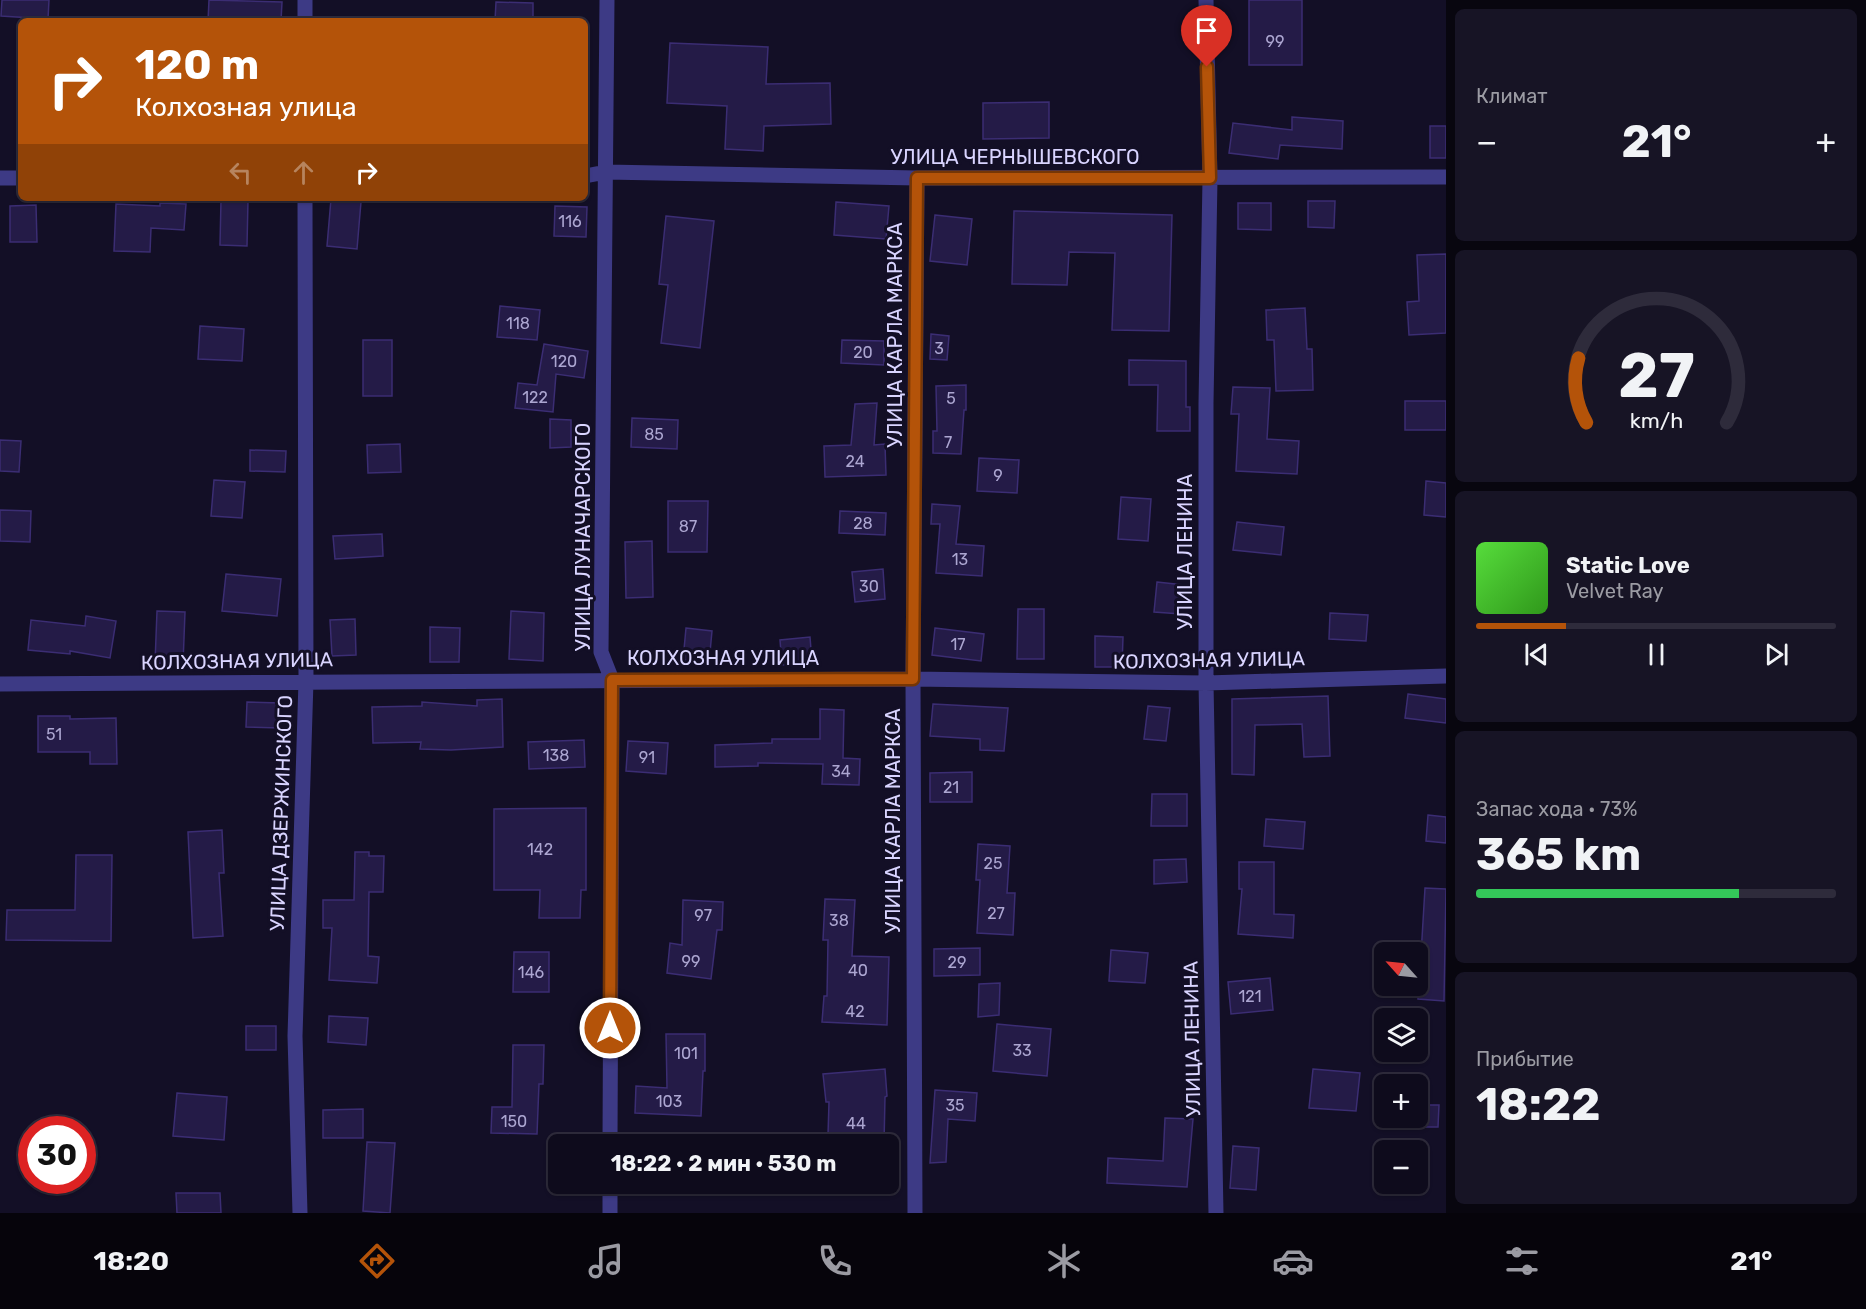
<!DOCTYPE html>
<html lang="ru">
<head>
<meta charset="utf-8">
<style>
	:root { --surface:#0e0b1c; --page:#171425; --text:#f1f3f6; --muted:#9b9ba3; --line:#2e2b3b; --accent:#b45309 }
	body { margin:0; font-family:Rubik,sans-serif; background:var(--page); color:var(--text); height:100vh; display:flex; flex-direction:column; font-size:22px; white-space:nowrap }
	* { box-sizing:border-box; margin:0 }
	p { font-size:20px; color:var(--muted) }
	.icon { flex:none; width:33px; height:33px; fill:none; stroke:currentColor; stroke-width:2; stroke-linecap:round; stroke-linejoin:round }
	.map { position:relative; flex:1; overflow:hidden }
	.drawer { display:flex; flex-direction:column; gap:9px; padding:9px; background:#08060f; width:420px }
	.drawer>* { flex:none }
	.hud { position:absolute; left:18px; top:18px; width:570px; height:183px; border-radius:9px; box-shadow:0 2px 4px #0004,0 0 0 2px var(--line); background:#b45309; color:#fff; overflow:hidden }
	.needle { width:39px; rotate:297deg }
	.fabs { position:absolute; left:1374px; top:942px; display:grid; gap:12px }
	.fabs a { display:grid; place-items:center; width:54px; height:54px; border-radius:9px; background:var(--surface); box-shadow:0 2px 4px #0004,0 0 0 2px var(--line); font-size:30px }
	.speed { position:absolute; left:18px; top:1116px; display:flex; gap:12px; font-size:30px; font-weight:700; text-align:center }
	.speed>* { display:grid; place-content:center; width:78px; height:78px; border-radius:50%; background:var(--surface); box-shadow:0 2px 4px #0004,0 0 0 2px var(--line); line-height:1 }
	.speed .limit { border:9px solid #d22; background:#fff; color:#111 }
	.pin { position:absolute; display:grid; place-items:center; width:51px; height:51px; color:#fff; margin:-62px -26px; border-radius:50% 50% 50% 0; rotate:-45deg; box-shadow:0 0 6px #0007 }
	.pin .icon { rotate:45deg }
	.me { position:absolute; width:66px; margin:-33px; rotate:0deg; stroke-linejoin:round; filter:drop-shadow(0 0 4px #0008) }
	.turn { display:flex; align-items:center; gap:21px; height:126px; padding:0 18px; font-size:27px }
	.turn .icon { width:78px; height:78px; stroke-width:2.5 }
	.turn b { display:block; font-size:42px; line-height:51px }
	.lanes { display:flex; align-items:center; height:57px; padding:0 18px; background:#0003; justify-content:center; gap:30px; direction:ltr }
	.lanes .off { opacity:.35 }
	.big { font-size:45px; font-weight:700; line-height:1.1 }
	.drawer .widget { flex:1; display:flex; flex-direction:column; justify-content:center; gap:9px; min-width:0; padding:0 21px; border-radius:9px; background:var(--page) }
	.drawer .dial { align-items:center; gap:0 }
	.dial svg { height:156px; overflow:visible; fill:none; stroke:var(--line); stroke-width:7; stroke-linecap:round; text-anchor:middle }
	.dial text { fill:var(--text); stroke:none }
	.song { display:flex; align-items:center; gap:18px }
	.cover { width:72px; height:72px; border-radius:9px; background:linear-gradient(135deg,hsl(110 70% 55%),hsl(110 70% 35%)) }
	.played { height:6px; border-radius:3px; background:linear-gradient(90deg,var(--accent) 25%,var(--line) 25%) }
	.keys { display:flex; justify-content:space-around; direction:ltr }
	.heat { display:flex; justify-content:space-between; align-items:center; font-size:33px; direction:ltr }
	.charge { height:9px; border-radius:4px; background:linear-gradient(90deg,#34c759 73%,var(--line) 0) }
	.trip { position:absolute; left:548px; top:1134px; width:351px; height:60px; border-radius:9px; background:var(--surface); box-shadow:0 2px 4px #0004,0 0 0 2px var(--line); font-weight:700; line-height:60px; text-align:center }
	.menu { display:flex; height:96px; justify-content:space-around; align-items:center; background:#06040b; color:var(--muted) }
	.menu .icon { width:42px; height:42px }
	.menu .current { color:var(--accent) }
	.menu b { font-size:27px; color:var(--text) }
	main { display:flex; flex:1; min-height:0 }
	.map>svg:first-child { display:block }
	.building { fill:#241b47; stroke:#3b2d73; stroke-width:1.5 }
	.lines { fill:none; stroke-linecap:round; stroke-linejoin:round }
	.minor { stroke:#3d3a85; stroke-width:15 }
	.route-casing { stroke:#753606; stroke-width:15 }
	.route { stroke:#b45309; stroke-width:10 }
	.labels { text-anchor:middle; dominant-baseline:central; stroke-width:6; stroke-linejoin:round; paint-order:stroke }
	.number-label { font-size:16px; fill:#aca6d1 }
	.street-label { font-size:20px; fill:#d9d4ff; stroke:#130f26 }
</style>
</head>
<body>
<main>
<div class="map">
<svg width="1446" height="1213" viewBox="0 0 1446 1213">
	<rect width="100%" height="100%" fill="#130f26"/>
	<path class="building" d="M2 0H49L48 19 1 16Z
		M209 0 282 2 281 21H208Z
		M1249 0H1302V65H1249Z
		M496 2 533 3V21H495Z
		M670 43 768 47 766 84 830 83 831 124 764 126 763 151 725 149 727 106 667 103Z
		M1049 102V138L983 139V103Z
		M1292 117 1343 121 1342 149 1280 145 1278 159 1229 153 1233 123 1292 130Z
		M1430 126H1446V158H1430Z
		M331 199 361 202 357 249 327 246Z
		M221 200H248L247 246 220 245Z
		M1308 201H1335L1334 228 1308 227Z
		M836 202 889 206 886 239 834 235Z
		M160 203 186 204 184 230 151 228 150 252 114 251 116 204 160 206Z
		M1238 203H1271V230L1238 229Z
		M36 205 37 242H10V206Z
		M555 206 587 207 586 237 554 236Z
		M1014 211 1172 215 1169 331 1112 330 1115 253 1069 252 1067 285 1012 284Z
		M935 215 972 219 967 265 930 261Z
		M666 216 714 221 700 348 661 343 668 285 659 284Z
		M1446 254V333L1409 335 1407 302 1419 301 1417 255Z
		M500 306 540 310 537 340 497 337Z
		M1305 308 1307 349H1312L1313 390 1276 391 1274 340H1267L1266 310Z
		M200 326 244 329 242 361 198 359Z
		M931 334 949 336 947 360 930 359Z
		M363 340H392V396H363Z
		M842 340 884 341V365L841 363Z
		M544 344 588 351 584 378 556 374 553 412 515 408 518 383 537 385Z
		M1129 360 1186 361V407H1190V431H1157L1158 385H1129Z
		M966 385V410H964L961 454 933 453V431H937L936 386Z
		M1233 387 1270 388 1267 439 1299 441 1297 474 1236 471 1239 414H1231Z
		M1405 401H1446V430H1405Z
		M877 403 874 445 885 444 886 475 825 477 824 446 851 445 855 404Z
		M632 418 678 420 677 449 631 447Z
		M550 419 571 420V447L550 448Z
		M0 440 21 441 19 472 0 471Z
		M400 444 401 472 368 473 367 445Z
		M250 450 286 451 285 472 250 471Z
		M979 458 1019 460 1017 493 977 491Z
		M214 480 245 482 242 518 211 516Z
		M1426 481 1446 483V517L1424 515Z
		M1121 497 1151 499 1148 541 1118 539Z
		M668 501H708L707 552H668Z
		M932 504 960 506 956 544 984 546 982 576 936 573 940 524H931Z
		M0 510 31 511 30 542 0 541Z
		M840 511 886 513 885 535 839 533Z
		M1237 522 1284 527 1281 555 1233 550Z
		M382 534 383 556 335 559 333 536Z
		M652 541 653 597 626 598 625 542Z
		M883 569 885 599 855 602 852 572Z
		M226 574 281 579 277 616 222 611Z
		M1157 582 1184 585 1181 614 1154 612Z
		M1018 609H1044V659H1017Z
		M157 611 185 612 183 664 155 663Z
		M511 611 544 613 543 661 509 659Z
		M1330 613 1368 615 1366 641 1329 639Z
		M86 616 116 621 110 658 70 651V654L28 650 31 620 85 626Z
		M355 619 356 655 332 656 330 620Z
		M430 627 460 628 459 662H430Z
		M686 628 712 631 709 663 683 660Z
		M935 628 984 634 981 661 932 655Z
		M1095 636 1123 637 1122 667H1095Z
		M810 637 812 662 782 665 780 640Z
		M1408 694 1446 699V723L1405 718Z
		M1328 696 1330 756 1304 757 1302 724 1255 725 1254 775 1232 774V699Z
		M502 699 503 747 451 750 420 749 421 742 373 743 372 707 422 706V702L477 706V700Z
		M247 702 281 703 280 728 246 727Z
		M933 704 1008 708 1004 751 980 750V739L930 736Z
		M1148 706 1170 708 1166 741 1144 739Z
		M820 709 844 710 843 758 860 759 859 785 822 784 823 764 758 763V766L715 767V745L772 743V739H820Z
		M38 716H70V719L116 718 117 764H90V752H38Z
		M584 740 585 767 529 769 528 742Z
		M628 741 668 743 666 774 626 771Z
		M972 772V802H930V773Z
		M1152 794H1187V826H1151Z
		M586 808V890H581L580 918H539L540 890H494V809Z
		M1428 815 1446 817V843L1426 841Z
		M1266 819 1305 822 1303 849 1264 846Z
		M222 830 224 873H219L223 936 193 938 188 832Z
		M978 844 1010 846 1007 893H1015L1013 935 977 933 980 880H976Z
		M355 852H369V856H384L383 892H369L368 956 379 957 377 983 329 980 332 928H323V900H354Z
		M76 855H112L111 941 6 940 7 910H75Z
		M1186 859 1187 882 1154 884V860Z
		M1239 862H1274V914L1294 915 1293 938 1238 934 1242 889H1239Z
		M1425 888 1446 889 1444 1001 1418 999V955H1421Z
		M825 899 855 900 852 956 889 957 887 1025 822 1022 824 996H827L828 940H823Z
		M683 900 723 902 722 930H717L711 979 667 973 670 943 682 945Z
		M980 948V975L934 976V949Z
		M1111 950 1148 953 1145 983 1109 981Z
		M514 952H549V992H513Z
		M1270 978 1273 1010 1231 1014 1228 982Z
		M1000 983 999 1015 978 1017 979 984Z
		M329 1016 368 1018 366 1045 328 1042Z
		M997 1024 1051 1029 1047 1076 993 1071Z
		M246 1026H276V1050H246Z
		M666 1034H705V1071H703L701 1116 635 1113 636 1086 667 1088Z
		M513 1045H544L543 1084H539L537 1134 491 1133 492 1107H512Z
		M885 1069 887 1096 885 1097 884 1144H840L841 1135H828L829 1102H826L823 1074Z
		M1313 1069 1360 1073 1356 1111 1309 1108Z
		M935 1090 977 1093 975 1121 948 1119 946 1162 930 1163Z
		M177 1093 227 1097 224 1140 173 1136Z
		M1418 1105H1439L1438 1127H1418Z
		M363 1109V1138H323V1110Z
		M1165 1118 1193 1119 1187 1187 1107 1183 1108 1158 1163 1161Z
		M367 1142 395 1143 390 1213 363 1211Z
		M1233 1146 1259 1148 1256 1190 1230 1188Z
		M176 1193H220L221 1213H177Z"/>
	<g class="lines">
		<path class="minor" d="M305 0V21
			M607 0 601 652 612 680 610 1144
			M1206 0 1210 179 1206 403V683L1216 1213
			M585 176 606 172 917 178 1446 177
			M0 178H21
			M0 684 913 679 1206 683 1446 676
			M300 1213 295 1036 306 681 305 198
			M610 1213V1184
			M915 1213 913 679 917 178"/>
	</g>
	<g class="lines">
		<defs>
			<path id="route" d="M610 1028 612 680 913 679 917 178H1210L1207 67"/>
		</defs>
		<use href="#route" class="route-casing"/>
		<use href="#route" class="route"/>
	</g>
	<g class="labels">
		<g class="number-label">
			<text x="1275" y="41">99</text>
			<text x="570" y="221">116</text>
			<text x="518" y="323">118</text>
			<text x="939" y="348">3</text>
			<text x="863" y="352">20</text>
			<text x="564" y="361">120</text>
			<text x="535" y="397">122</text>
			<text x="951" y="398">5</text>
			<text x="654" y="434">85</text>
			<text x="948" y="442">7</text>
			<text x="855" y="461">24</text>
			<text x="998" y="475">9</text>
			<text x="863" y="523">28</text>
			<text x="688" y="526">87</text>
			<text x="960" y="559">13</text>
			<text x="869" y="586">30</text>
			<text x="958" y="644">17</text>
			<text x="54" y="734">51</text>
			<text x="556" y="755">138</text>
			<text x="647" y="757">91</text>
			<text x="841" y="771">34</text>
			<text x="951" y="787">21</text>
			<text x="540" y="849">142</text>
			<text x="993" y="863">25</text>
			<text x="996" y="913">27</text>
			<text x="703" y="915">97</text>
			<text x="839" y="920">38</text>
			<text x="691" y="961">99</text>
			<text x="957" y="962">29</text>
			<text x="858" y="970">40</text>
			<text x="531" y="972">146</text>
			<text x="1250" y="996">121</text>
			<text x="855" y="1011">42</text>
			<text x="1022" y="1050">33</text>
			<text x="686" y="1053">101</text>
			<text x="669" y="1101">103</text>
			<text x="955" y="1105">35</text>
			<text x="514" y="1121">150</text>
			<text x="856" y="1123">44</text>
		</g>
		<g class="street-label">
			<text x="1015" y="157">УЛИЦА ЧЕРНЫШЕВСКОГО</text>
			<text transform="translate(895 335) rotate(-90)">УЛИЦА КАРЛА МАРКСА</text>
			<text transform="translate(583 537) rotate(-90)">УЛИЦА ЛУНАЧАРСКОГО</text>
			<text transform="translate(1185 552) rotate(-90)">УЛИЦА ЛЕНИНА</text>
			<text x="723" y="658">КОЛХОЗНАЯ УЛИЦА</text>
			<text transform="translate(1209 660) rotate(-1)">КОЛХОЗНАЯ УЛИЦА</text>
			<text transform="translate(237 661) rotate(-1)">КОЛХОЗНАЯ УЛИЦА</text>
			<text transform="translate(281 813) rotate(-88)">УЛИЦА ДЗЕРЖИНСКОГО</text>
			<text transform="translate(893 821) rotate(-90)">УЛИЦА КАРЛА МАРКСА</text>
			<text transform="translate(1192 1039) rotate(-91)">УЛИЦА ЛЕНИНА</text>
		</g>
	</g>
</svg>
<div class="fabs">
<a><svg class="needle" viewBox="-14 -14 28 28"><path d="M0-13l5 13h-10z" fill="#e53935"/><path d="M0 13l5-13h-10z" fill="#9b9ba3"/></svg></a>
<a><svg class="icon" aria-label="layers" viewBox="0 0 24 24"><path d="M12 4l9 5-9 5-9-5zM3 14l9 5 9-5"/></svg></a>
<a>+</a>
<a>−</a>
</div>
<div class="speed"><div class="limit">30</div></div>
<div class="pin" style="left:1207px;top:67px;background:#d93025"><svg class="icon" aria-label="arrive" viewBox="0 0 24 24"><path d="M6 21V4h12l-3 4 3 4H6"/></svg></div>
<svg class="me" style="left:610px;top:1028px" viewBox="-20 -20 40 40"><circle r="17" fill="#b45309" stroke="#fff" stroke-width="3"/><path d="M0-11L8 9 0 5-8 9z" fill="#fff"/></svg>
<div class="trip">18:22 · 2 мин · 530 m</div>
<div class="hud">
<div class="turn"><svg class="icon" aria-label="right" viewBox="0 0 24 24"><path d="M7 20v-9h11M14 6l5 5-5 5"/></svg><div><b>120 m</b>Колхозная улица</div></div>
<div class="lanes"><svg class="icon off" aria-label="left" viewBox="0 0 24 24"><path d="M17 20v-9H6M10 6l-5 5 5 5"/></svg><svg class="icon off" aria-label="ahead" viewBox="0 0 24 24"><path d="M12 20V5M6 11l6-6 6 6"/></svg><svg class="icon" aria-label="right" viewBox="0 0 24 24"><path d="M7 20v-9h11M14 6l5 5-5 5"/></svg></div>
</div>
</div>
<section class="drawer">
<div class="widget"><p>Климат</p>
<div class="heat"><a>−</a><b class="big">21°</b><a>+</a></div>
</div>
<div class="widget dial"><svg viewBox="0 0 100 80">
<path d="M14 69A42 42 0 1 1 86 69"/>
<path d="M14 69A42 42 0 0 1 10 36" stroke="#b45309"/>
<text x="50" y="56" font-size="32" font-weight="700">27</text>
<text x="50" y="72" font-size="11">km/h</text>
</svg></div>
<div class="widget">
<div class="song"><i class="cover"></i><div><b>Static Love</b><p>Velvet Ray</p></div></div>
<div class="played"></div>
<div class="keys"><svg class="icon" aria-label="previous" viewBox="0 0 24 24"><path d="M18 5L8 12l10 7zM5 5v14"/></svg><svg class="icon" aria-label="pause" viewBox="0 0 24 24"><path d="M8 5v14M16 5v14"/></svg><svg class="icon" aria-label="next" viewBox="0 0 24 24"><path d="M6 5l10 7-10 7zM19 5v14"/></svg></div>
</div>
<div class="widget"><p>Запас хода · 73%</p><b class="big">365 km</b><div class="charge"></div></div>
<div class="widget"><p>Прибытие</p><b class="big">18:22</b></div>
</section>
</main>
<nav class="menu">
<b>18:20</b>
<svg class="icon current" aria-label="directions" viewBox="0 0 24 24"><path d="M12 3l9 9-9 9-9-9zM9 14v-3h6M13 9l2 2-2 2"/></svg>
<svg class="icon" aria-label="music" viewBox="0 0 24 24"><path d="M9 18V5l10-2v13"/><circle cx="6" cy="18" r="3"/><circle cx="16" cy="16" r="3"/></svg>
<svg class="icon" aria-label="phone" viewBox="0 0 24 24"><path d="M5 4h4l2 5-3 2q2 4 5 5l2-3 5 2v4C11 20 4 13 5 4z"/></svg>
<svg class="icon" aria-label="climate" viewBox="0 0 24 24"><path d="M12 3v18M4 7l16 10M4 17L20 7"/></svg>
<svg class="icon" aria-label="car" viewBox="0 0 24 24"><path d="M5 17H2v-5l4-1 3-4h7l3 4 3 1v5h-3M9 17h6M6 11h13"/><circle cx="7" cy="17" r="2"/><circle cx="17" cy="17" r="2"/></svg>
<svg class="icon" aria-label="filters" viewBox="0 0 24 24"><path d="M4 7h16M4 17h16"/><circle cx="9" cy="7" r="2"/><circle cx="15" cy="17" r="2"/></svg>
<b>21°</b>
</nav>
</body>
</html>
